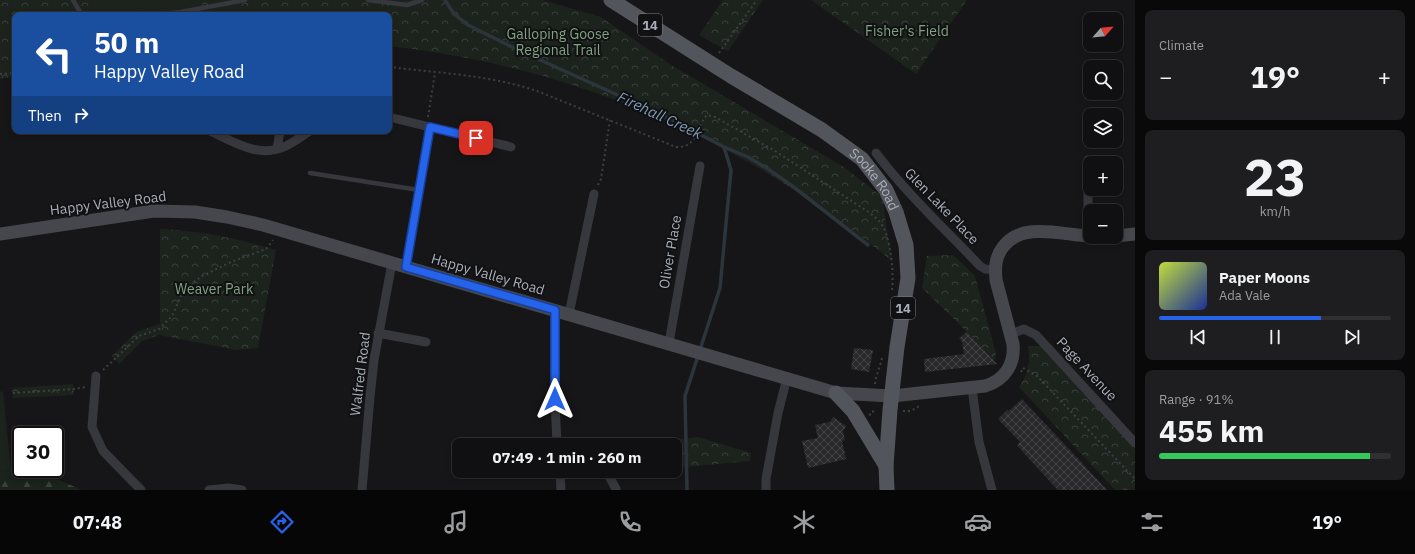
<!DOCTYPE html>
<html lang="en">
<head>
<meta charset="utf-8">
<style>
	:root { --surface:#101012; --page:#1e1e20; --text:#f1f3f6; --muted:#9c9d9f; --line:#303032; --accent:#2563eb }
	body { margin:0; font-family:"IBM Plex Sans",sans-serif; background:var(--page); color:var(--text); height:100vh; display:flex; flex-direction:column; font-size:15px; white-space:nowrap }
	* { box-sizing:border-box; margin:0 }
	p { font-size:13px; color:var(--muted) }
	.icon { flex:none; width:22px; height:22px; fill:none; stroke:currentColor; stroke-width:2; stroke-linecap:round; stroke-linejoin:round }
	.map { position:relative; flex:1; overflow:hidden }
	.panel { display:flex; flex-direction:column; gap:10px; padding:10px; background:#09090a; width:280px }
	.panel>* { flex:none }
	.hud { position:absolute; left:12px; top:12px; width:380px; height:122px; border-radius:8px; box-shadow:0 2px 6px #0003,0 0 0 1px var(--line); background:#1a4fa0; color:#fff; overflow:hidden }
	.needle { width:26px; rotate:63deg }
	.tools { position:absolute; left:1083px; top:12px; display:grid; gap:8px }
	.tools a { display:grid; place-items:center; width:40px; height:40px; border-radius:8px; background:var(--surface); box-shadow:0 2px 6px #0003,0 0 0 1px var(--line); font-size:20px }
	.speed { position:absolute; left:12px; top:426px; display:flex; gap:8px; font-size:20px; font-weight:700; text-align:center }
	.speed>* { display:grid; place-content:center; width:52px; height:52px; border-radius:50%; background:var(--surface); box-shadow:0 2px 6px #0003,0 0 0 1px var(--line); line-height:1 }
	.speed .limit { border:2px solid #111; border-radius:6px; background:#fff; color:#111 }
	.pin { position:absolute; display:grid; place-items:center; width:34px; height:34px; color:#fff; margin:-17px; border-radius:8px; box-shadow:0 2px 6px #0006 }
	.me { position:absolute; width:44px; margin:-22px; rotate:0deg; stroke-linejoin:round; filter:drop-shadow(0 0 3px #0008) }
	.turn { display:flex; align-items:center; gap:14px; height:84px; padding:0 16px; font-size:18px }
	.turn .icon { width:52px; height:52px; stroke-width:2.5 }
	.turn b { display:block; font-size:28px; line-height:34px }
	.then { display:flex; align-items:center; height:38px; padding:0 16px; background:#0003; gap:8px; font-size:15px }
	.big { font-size:30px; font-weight:700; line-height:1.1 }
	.panel .card { flex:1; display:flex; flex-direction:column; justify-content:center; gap:6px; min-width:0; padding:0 14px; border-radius:8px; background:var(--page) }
	.panel .dial { align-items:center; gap:0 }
	.dial b { font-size:52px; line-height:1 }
	.song { display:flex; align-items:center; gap:12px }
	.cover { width:48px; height:48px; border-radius:6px; background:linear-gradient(135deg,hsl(70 70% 55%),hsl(230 70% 35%)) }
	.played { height:4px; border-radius:2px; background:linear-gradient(90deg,var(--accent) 70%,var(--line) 70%) }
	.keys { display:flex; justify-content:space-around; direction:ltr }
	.heat { display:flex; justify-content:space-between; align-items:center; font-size:22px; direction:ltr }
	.charge { height:6px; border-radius:3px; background:linear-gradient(90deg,#34c759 91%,var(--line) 0) }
	.trip { position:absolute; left:452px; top:438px; width:230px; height:40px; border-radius:8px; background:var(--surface); box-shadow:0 2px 6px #0003,0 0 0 1px var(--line); font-weight:700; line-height:40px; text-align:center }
	.dock { display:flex; height:64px; justify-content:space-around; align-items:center; background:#060607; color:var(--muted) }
	.dock .icon { width:28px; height:28px }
	.dock .current { color:var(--accent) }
	.dock b { font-size:18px; color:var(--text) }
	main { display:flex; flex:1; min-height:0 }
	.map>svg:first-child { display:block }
	.forest { fill:url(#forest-firs) }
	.park { fill:url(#park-crowns) }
	.garden { fill:#1c231d }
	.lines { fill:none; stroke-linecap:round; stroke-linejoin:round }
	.stream { stroke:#2c353c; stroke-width:3.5 }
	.building { fill:url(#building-cross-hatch) }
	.path { stroke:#3d3f44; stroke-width:2; stroke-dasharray:2 3; stroke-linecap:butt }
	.lane { stroke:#37383d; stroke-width:4.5 }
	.street { stroke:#37383d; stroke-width:9 }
	.secondary { stroke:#45474d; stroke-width:13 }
	.primary { stroke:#53555c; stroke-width:15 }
	.route-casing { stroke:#184099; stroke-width:10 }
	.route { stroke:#2563eb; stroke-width:7 }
	.labels { text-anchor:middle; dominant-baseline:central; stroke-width:4; stroke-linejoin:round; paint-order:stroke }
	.shield { fill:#111113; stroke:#7b7e86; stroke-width:1 }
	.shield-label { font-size:13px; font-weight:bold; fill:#a8adb8 }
	.park-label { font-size:14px; fill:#7fa381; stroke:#111113 }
	.street-label { font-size:14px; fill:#a8adb8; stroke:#111113 }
	.water-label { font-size:15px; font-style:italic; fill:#7f9bb3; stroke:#111113 }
</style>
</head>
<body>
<main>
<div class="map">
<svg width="1135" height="490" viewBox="0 0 1135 490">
	<defs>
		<pattern id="forest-firs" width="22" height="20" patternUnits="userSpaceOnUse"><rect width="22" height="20" fill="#1c231d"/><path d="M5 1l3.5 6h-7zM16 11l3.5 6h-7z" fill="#3a403c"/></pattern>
		<pattern id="park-crowns" width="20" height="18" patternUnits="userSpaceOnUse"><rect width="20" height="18" fill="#1c231d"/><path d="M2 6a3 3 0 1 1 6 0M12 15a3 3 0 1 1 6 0" fill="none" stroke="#3a403c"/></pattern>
		<pattern id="building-cross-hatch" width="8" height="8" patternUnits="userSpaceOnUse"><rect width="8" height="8" fill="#29292c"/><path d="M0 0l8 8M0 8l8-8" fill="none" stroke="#454548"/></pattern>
	</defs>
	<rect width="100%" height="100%" fill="#161618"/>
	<path class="forest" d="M11 470 22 476 52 477 82 490H0V472Z"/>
	<path class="park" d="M0 0H542L601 17 671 65 844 167 882 197 892 261C743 140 580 68 389 46V15H15V76L0 79Z
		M723 0H763L728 51 699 35Z
		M811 0H967L916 74Z
		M160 229C203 231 236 238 276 250L258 348 236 350 159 335 142 341 119 364 112 356 136 332 160 324Z
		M953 255 975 276 996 354 995 362 960 325 922 288 927 256Z
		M1028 346H1042L1135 445V490H1115L1019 387C1028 375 1031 361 1028 346Z
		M73 384 74 395 13 398 12 388Z
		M698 437 751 453 750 461 675 468V445H666L665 441Z"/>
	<path class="garden" d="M100 0H204L202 5 105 14 100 5Z
		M3 391 11 470 0 472V392Z"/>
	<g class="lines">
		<path class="stream" d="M445 0 454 14 468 25 518 50 673 120 724 147 748 157 768 169 795 188 868 245
			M687 490 685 396 720 288 731 170 724 147"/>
	</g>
	<path class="building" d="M967 332 997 364 925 372 924 359 964 354 962 342 959 338Z
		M854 348 873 350 869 372 851 369Z
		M1022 399 1083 464 1107 490H1058L1030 460 1017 445 1020 442 998 419 1008 409 1009 411Z
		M833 417 846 426 843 431 845 440 842 441 846 459 808 468 802 441 818 438 815 425 830 422Z"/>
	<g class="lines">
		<path class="path" d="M719 53 757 0
			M389 67C438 73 490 75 537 91L676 147C698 148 695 128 707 115L715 117 775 151 867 211C871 214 875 217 879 221 891 234 894 273 892 290
			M0 74 15 73
			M428 117 435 73
			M598 185 601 179 610 120
			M1023 368 1037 376 1135 479
			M103 370 139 336 159 329 172 316 181 296 192 283 204 275 231 262 266 249 273 240
			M1021 372 1023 368
			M875 384C876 375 880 367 882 358
			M13 393 74 389 86 387
			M903 411H911L921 405
			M869 415 873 413V410"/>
		<path class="lane" d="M73 0 80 12 85 15
			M368 0 407 5 422 0
			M154 15 181 12 245 0
			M310 173 419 190"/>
		<path class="street" d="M389 117 511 147
			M210 131C234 142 259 159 286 146 294 142 302 136 310 131
			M277 149 280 131
			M876 153C907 194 945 229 980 266L985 269 995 270
			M1088 160V236
			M406 267 430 127
			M555 310V399L557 445
			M569 314 594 194
			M378 333 426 342
			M1011 334 1024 329 1036 335 1135 443
			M669 343 700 166
			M96 376 92 427 103 451 141 490
			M972 388 979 442 992 490
			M560 471 561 490
			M560 475 603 471 609 476 616 489
			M209 490 228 488 242 490
			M362 490 370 397 374 360 392 263
			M766 490V479L778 413 787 378"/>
		<path class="secondary" d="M0 234 154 211 195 212 227 217 263 225 836 393 892 396 985 386C1005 380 1015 364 1013 344L996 280C995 268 995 257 1003 247 1022 221 1062 235 1090 236
			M1116 236 1135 234"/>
		<g class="primary">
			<path id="s1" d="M611 0 731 76 822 130 862 159 886 190 896 212 906 245 908 278 897 347 890 410 886 466 887 490"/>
			<path d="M836 393 853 411 886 466"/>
		</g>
	</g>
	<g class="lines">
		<defs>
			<path id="route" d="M476 138 430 127 406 267 555 310V399"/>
		</defs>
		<use href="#route" class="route-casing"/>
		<use href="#route" class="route"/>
	</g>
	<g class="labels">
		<g class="shield">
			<rect x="638" y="14" width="24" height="22" rx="3"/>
			<rect x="891" y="297" width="24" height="22" rx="3"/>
		</g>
		<g class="shield-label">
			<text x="650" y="25">14</text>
			<text x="903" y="308">14</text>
		</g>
		<g class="park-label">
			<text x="907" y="31">Fisher's Field</text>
			<text x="558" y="34">Galloping Goose<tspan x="558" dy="16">Regional Trail</tspan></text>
			<text x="214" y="289">Weaver Park</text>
		</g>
		<g class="street-label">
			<text stroke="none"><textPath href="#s1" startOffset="321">Sooke Road</textPath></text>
			<text transform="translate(108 203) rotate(-7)">Happy Valley Road</text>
			<text transform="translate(942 206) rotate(46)">Glen Lake Place</text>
			<text transform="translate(670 252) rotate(-80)">Oliver Place</text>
			<text transform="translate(488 274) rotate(16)">Happy Valley Road</text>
			<text transform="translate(1087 369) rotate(47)">Page Avenue</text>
			<text transform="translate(360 374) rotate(-83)">Walfred Road</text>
		</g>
		<g class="water-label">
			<text transform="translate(660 115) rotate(25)">Firehall Creek</text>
		</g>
	</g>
</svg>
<div class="tools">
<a><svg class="needle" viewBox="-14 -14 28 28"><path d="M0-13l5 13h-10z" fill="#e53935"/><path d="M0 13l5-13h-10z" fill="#9c9d9f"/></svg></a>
<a><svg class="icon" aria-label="search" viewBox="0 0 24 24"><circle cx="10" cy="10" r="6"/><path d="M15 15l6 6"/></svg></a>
<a><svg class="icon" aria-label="layers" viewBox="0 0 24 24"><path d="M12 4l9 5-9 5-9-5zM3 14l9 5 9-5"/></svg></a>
<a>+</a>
<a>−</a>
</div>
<div class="speed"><div class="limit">30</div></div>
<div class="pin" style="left:476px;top:138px;background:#d93025"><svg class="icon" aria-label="arrive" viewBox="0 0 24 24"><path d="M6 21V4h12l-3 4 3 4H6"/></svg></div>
<svg class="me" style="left:555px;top:399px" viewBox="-20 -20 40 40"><path d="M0-17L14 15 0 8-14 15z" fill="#2563eb" stroke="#fff" stroke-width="4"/></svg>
<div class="trip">07:49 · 1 min · 260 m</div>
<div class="hud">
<div class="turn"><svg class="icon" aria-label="left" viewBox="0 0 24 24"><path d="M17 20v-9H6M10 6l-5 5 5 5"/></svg><div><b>50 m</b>Happy Valley Road</div></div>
<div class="then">Then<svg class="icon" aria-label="right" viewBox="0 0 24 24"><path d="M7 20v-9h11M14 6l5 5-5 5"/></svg></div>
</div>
</div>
<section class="panel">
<div class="card"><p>Climate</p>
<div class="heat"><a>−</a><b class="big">19°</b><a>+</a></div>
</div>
<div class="card dial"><b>23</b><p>km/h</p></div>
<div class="card">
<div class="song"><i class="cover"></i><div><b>Paper Moons</b><p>Ada Vale</p></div></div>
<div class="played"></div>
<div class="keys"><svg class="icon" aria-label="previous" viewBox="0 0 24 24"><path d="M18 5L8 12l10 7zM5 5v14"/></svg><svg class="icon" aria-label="pause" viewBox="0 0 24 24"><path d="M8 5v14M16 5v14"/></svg><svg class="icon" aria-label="next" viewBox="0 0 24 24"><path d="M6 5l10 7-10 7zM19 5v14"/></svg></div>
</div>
<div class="card"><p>Range · 91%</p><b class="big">455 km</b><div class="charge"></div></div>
</section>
</main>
<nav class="dock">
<b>07:48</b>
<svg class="icon current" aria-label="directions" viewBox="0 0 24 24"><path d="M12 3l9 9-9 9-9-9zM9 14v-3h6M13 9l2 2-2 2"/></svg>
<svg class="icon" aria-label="music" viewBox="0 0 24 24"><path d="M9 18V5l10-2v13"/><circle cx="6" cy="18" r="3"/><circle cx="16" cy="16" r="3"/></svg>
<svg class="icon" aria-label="phone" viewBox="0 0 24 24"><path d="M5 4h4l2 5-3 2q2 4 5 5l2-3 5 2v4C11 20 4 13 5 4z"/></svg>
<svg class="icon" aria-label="climate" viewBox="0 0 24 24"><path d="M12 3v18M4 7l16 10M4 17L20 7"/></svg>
<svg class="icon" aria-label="car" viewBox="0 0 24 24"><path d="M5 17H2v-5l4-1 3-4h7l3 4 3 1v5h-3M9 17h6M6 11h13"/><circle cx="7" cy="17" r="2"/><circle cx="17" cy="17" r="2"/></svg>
<svg class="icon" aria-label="filters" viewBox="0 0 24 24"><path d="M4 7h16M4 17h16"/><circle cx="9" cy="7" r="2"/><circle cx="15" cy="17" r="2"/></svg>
<b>19°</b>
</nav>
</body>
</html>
